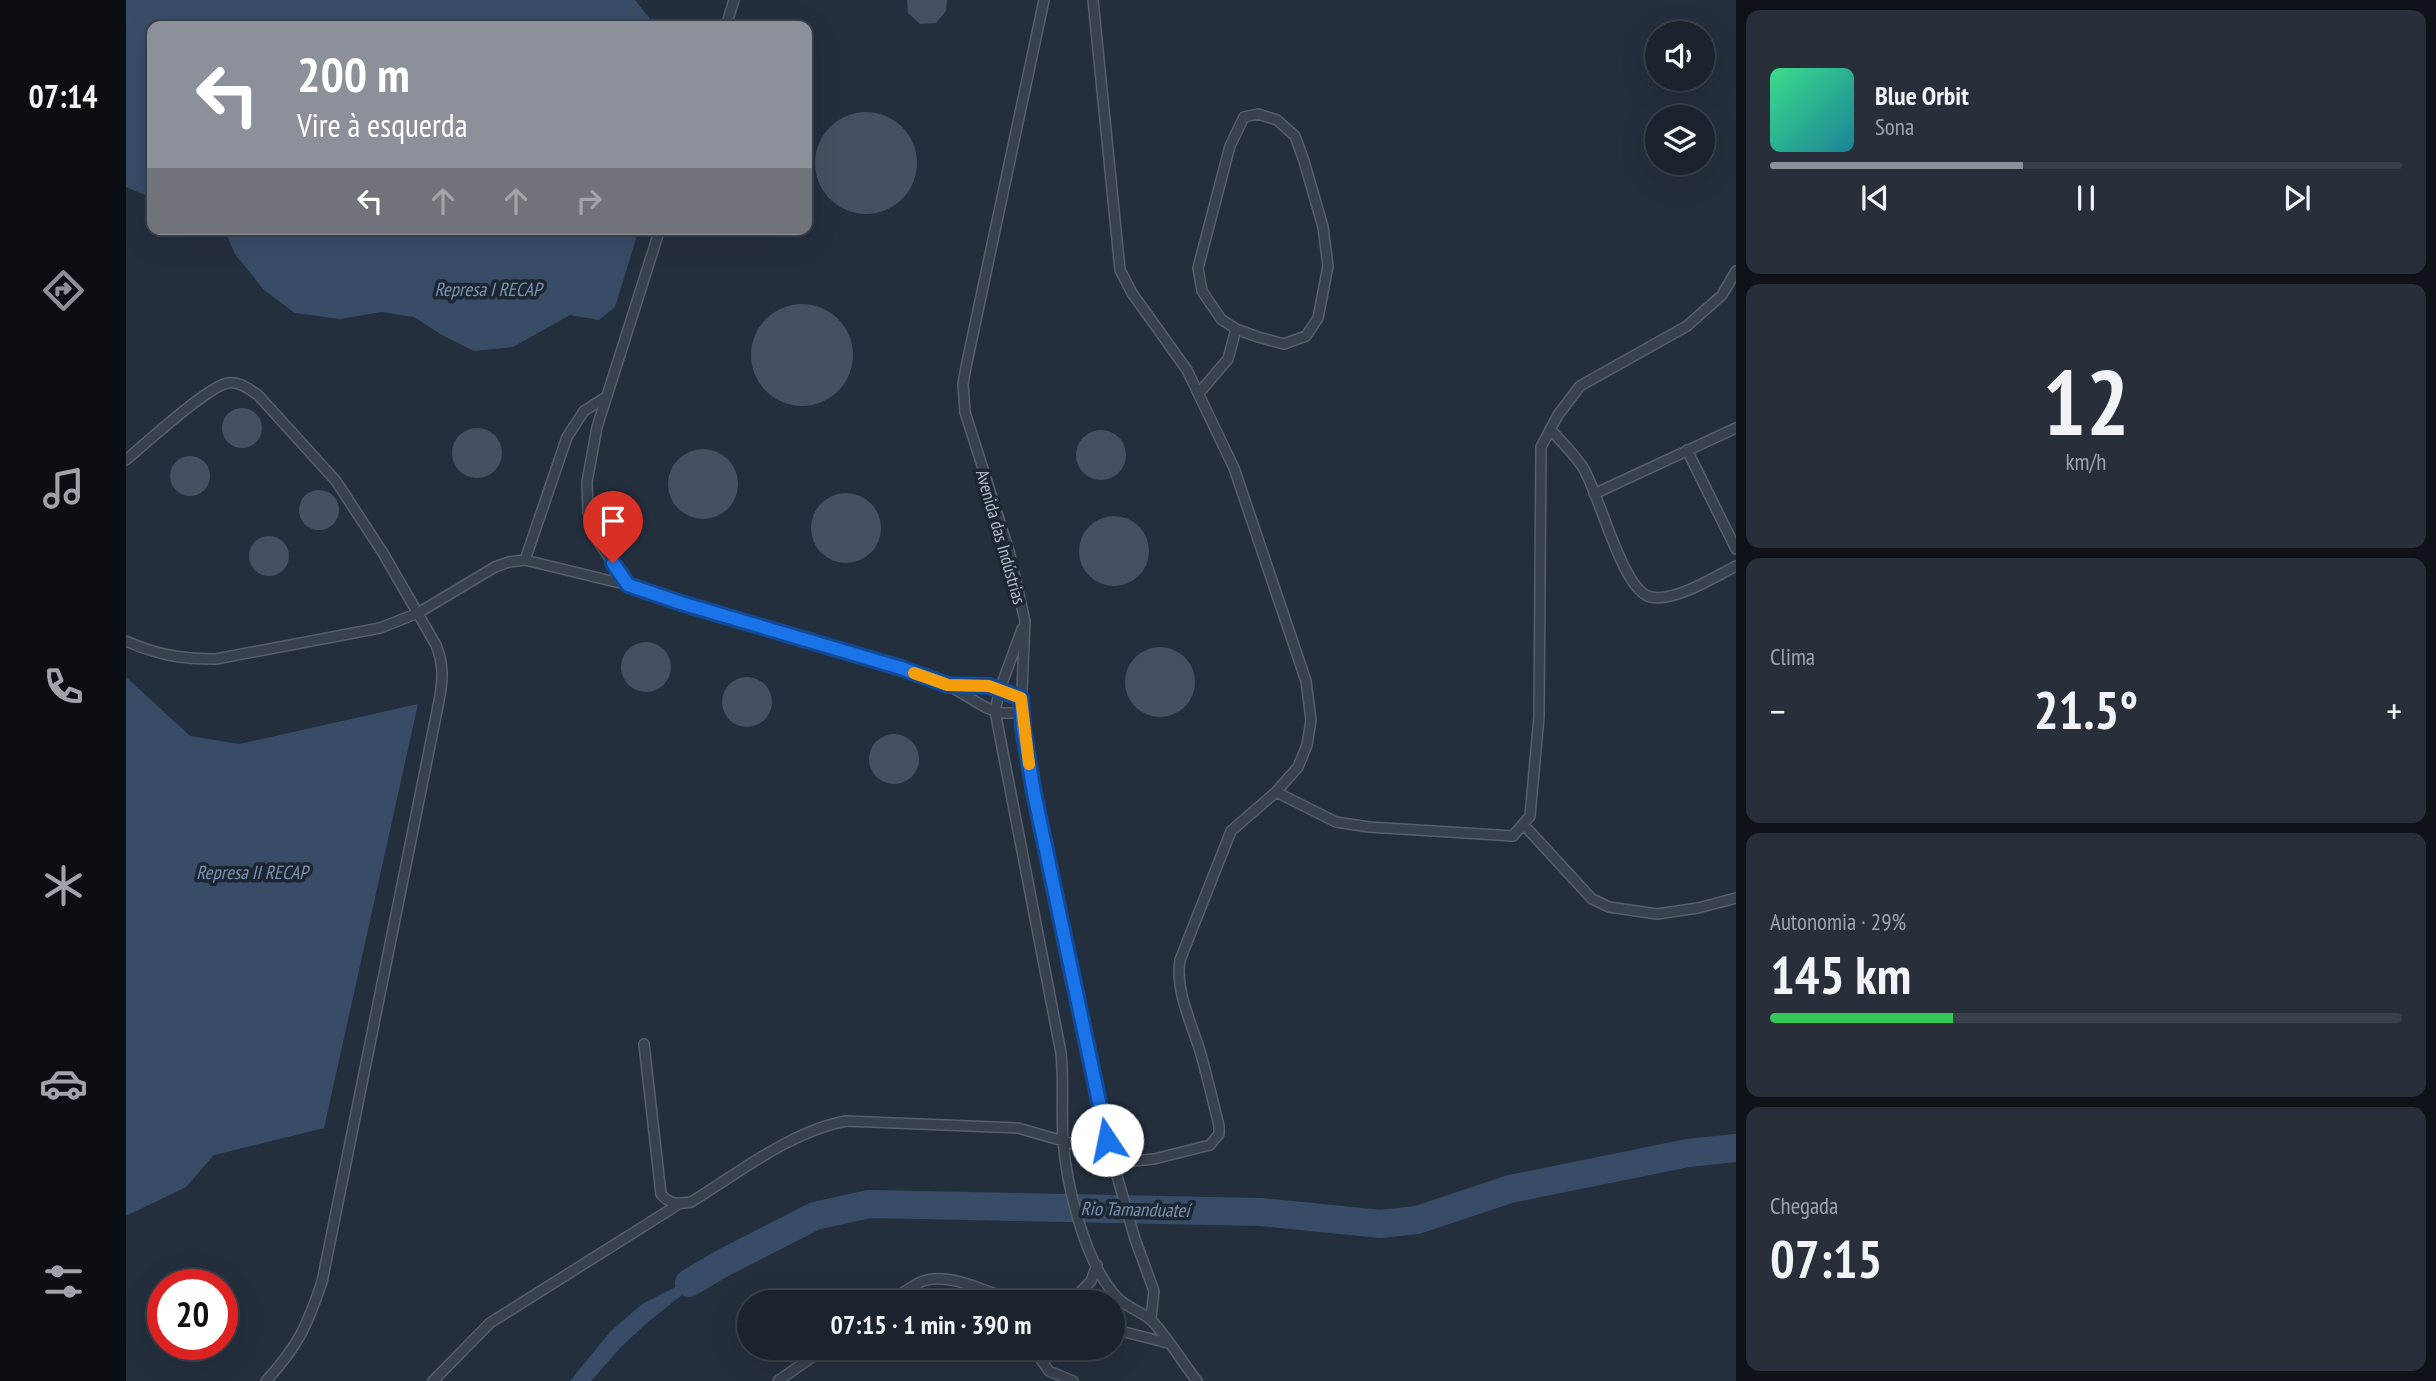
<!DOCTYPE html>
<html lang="pt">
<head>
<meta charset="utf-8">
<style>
	:root { --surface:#1b232e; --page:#282f3a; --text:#f1f3f6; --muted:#a0a4aa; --line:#39404a; --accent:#8c9099 }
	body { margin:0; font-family:"PT Sans Narrow",sans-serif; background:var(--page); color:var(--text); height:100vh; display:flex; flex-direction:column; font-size:26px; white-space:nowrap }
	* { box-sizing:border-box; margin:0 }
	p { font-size:23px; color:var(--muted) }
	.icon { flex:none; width:38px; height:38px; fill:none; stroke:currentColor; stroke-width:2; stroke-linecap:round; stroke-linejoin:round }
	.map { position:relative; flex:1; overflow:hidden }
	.side { display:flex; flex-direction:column; gap:10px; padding:10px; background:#0f1319; width:700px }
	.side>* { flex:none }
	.top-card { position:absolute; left:21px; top:21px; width:665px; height:214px; border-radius:14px; box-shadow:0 7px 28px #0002,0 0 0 2px var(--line); background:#8c9099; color:#fff; overflow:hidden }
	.fabs { position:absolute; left:1519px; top:21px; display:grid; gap:14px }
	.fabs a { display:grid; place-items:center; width:70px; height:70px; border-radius:50%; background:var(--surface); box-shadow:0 7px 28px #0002,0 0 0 2px var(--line); font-size:35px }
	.speed { position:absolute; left:21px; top:1269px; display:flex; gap:14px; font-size:35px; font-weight:700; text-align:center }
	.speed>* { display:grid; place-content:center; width:91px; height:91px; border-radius:50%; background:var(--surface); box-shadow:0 7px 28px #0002,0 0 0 2px var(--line); line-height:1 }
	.speed .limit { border:10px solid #d22; background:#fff; color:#111 }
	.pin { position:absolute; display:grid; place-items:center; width:60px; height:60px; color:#fff; margin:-72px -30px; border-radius:50% 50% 50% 0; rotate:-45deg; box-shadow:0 0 7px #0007 }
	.pin .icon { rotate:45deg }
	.me { position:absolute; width:77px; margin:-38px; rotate:349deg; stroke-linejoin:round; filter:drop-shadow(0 0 5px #0008) }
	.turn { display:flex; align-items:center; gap:24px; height:147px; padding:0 35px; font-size:32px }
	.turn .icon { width:91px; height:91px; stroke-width:2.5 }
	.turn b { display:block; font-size:49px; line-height:60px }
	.lanes { display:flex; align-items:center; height:66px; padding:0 35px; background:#0003; justify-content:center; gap:35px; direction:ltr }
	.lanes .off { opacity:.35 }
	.big { font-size:52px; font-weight:800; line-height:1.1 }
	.side .tile { flex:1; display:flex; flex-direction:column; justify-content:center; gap:10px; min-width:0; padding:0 24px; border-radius:14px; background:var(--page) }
	.side .dial { align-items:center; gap:0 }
	.dial b { font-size:91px; line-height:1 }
	.song { display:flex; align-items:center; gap:21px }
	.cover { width:84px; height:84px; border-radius:10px; background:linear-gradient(135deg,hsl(150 70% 55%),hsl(190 70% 35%)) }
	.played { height:7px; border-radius:4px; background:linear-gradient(90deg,var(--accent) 40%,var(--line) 40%) }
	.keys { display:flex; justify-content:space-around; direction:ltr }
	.heat { display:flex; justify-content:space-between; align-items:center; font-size:38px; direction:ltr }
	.charge { height:10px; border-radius:5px; background:linear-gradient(90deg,#34c759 29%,var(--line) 0) }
	.trip { position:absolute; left:611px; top:1290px; width:388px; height:70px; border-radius:35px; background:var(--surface); box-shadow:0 7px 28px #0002,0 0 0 2px var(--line); font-weight:800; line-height:70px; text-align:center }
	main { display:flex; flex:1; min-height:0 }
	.tab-bar { display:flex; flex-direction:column; width:126px; justify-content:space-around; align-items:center; background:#0b0e12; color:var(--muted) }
	.tab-bar .icon { width:49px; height:49px }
	.tab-bar .selected { color:var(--accent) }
	.tab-bar b { font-size:32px; color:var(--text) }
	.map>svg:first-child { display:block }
	.water { fill:#394c67 }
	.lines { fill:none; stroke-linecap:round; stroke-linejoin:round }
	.river { stroke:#394c67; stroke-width:28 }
	.building { fill:#455162 }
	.lane-casing { stroke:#565f6c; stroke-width:12 }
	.lane { stroke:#38414e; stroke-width:9 }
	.route-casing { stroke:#114b97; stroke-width:18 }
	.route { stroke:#1a73e8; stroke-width:12 }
	.slow { stroke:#f59e0b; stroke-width:12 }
	.labels { text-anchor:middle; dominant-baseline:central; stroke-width:7; stroke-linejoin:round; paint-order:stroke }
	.street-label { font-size:18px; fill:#b4bcc9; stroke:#1d2633 }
	.water-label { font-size:19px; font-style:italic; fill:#7c92b1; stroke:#1d2633 }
</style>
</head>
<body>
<main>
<nav class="tab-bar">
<b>07:14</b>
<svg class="icon selected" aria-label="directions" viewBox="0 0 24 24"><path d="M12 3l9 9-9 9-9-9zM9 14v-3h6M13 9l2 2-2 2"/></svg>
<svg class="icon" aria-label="music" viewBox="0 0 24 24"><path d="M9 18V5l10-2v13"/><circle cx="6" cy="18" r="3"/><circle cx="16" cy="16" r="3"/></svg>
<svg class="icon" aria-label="phone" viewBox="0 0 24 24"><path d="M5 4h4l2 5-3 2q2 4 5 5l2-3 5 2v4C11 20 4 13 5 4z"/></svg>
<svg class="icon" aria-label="climate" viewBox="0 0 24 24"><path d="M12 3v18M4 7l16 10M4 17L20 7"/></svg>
<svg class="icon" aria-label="car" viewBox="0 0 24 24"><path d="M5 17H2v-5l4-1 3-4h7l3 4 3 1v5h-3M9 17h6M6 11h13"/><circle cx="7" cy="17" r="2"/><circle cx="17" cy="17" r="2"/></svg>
<svg class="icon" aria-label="filters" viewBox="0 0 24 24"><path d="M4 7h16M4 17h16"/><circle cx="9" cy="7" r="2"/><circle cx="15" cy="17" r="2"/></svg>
</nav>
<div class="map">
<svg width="1610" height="1381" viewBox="0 0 1610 1381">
	<rect width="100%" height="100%" fill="#242f3e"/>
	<path class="water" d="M0 0H509L528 24 534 26H26V198L0 187Z
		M98 229H513L489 307 473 320 444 315 387 347 348 351 316 335 288 317 255 312 214 319 169 313 138 290 109 254Z
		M0 677 64 736 113 744 292 704 198 1128 88 1155 60 1187 0 1216Z
		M595 1264 522 1322 495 1347 465 1381H444L484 1332 516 1304Z"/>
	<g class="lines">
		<path class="river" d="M563 1283 595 1264 689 1216 743 1204 1135 1212 1255 1224 1291 1220 1384 1189 1562 1153 1610 1148"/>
	</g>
	<path class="building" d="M781 0H821L820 11 810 23 794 24 782 13Z
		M689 163a51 51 0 1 1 102 0a51 51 0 1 1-102 0Z
		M625 355a51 51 0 1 1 102 0a51 51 0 1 1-102 0Z
		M96 428a20 20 0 1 1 40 0a20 20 0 1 1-40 0Z
		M326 453a25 25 0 1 1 50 0a25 25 0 1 1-50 0Z
		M950 455a25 25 0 1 1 50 0a25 25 0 1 1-50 0Z
		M542 484a35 35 0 1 1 70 0a35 35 0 1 1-70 0Z
		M44 476a20 20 0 1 1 40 0a20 20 0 1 1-40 0Z
		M173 510a20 20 0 1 1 40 0a20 20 0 1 1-40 0Z
		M685 528a35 35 0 1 1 70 0a35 35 0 1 1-70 0Z
		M953 551a35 35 0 1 1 70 0a35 35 0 1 1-70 0Z
		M123 556a20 20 0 1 1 40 0a20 20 0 1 1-40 0Z
		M495 667a25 25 0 1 1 50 0a25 25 0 1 1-50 0Z
		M999 682a35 35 0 1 1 70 0a35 35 0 1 1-70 0Z
		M596 702a25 25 0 1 1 50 0a25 25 0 1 1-50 0Z
		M743 759a25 25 0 1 1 50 0a25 25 0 1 1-50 0Z"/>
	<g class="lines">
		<defs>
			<path id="lane" d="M918 0 840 367 837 384 839 412 883 551 899 621 895 713 908 793 981 1141 1009 1239 1028 1291 1025 1319
				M600 26 608 0
				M1132 114 1151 120 1169 136 1178 161 1197 227 1202 266 1192 318 1180 336 1158 344 1132 337 1110 329 1095 319 1076 291 1072 268 1104 146 1118 117Z
				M534 229 471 427 461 482 462 512 472 541 502 585 555 603 775 668 822 685 859 707 873 713H895
				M1073 393 1102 359 1110 329
				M1424 429C1435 441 1447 453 1456 466 1473 491 1496 592 1525 597 1550 602 1588 577 1610 566
				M1561 450 1610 549
				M0 460C19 444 82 386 102 383 113 381 123 389 132 395L210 481 257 553 310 645C318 665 317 680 313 701L196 1282C181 1326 172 1346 140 1381
				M1468 494 1610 428
				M399 560 441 437 458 411 480 397
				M896 629 874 689 869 711 935 1053C938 1082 935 1110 937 1139 940 1184 958 1259 988 1294 999 1308 1016 1311 1026 1321 1043 1339 1056 1362 1071 1381
				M0 641C32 655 55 659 90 659L254 628 292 613 369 567 383 562 399 560 502 585
				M824 685 863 686 895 698
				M1150 792 1210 822 1243 827 1387 836 1404 816 1413 717 1415 447 1432 415 1454 386 1561 326 1596 295 1610 271
				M1397 824 1466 899 1483 907 1531 914 1572 908 1610 898
				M518 1044 535 1194C544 1205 553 1204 565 1202 613 1173 665 1131 720 1121L892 1128 1007 1161 1028 1159 1084 1145 1093 1134V1126C1087 1101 1081 1076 1074 1051 1065 1022 1049 990 1054 960L1105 831 1150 792 1172 767 1181 745 1185 720 1180 681 1108 468 1061 370 1006 293 994 270 967 0
				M764 1302C774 1295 785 1286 797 1281 826 1272 863 1293 890 1302
				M945 1302 965 1281 971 1265
				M987 1329 1042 1343
				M907 1348 923 1371 947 1381
				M307 1381 364 1323 553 1204
				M652 1381 699 1348"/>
		</defs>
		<use href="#lane" class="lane-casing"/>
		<use href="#lane" class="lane"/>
	</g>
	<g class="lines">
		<defs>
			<path id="route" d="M487 563 502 585 555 603 775 668 822 685 863 686 895 698 897 728 908 793 981 1140"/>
		</defs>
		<use href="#route" class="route-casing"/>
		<use href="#route" class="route"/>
		<path class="slow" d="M788 673 822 685 863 686 895 698 903 764"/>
	</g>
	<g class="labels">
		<g class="street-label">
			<text transform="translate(875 537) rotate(74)">Avenida das Indústrias</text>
		</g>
		<g class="water-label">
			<text x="362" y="289">Represa I RECAP</text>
			<text x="126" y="872">Represa II RECAP</text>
			<text transform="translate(1009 1209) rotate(1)">Rio Tamanduateí</text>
		</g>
	</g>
</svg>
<div class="fabs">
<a><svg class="icon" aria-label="sound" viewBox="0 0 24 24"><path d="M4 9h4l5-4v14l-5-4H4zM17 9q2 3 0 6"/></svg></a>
<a><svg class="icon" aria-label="layers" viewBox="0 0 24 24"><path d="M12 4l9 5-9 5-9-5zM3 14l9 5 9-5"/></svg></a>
</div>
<div class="speed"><div class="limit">20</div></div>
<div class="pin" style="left:487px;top:563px;background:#d93025"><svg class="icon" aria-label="arrive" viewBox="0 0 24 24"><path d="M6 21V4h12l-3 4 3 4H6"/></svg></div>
<svg class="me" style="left:981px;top:1140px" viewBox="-20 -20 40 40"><circle r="19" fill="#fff"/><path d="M0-13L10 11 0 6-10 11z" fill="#1a73e8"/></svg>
<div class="trip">07:15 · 1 min · 390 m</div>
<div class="top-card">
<div class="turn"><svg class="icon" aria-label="left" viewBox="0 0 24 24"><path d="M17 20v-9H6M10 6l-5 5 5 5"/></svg><div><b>200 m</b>Vire à esquerda</div></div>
<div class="lanes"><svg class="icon" aria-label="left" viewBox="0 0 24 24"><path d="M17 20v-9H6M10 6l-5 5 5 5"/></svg><svg class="icon off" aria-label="ahead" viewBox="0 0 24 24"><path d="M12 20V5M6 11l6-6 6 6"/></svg><svg class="icon off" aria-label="ahead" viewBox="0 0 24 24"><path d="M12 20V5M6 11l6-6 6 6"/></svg><svg class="icon off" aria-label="right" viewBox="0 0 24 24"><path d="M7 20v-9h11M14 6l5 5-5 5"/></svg></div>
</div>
</div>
<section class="side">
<div class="tile">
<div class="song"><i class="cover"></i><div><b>Blue Orbit</b><p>Sona</p></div></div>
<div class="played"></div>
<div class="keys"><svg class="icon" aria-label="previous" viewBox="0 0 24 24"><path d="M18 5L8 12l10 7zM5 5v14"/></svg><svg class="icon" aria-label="pause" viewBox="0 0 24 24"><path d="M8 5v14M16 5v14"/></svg><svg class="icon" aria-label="next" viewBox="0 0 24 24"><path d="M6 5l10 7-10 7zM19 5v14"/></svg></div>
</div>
<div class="tile dial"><b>12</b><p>km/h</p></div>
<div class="tile"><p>Clima</p>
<div class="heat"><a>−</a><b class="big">21.5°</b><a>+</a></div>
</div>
<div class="tile"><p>Autonomia · 29%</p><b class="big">145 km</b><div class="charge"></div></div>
<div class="tile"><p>Chegada</p><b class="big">07:15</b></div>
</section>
</main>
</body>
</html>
